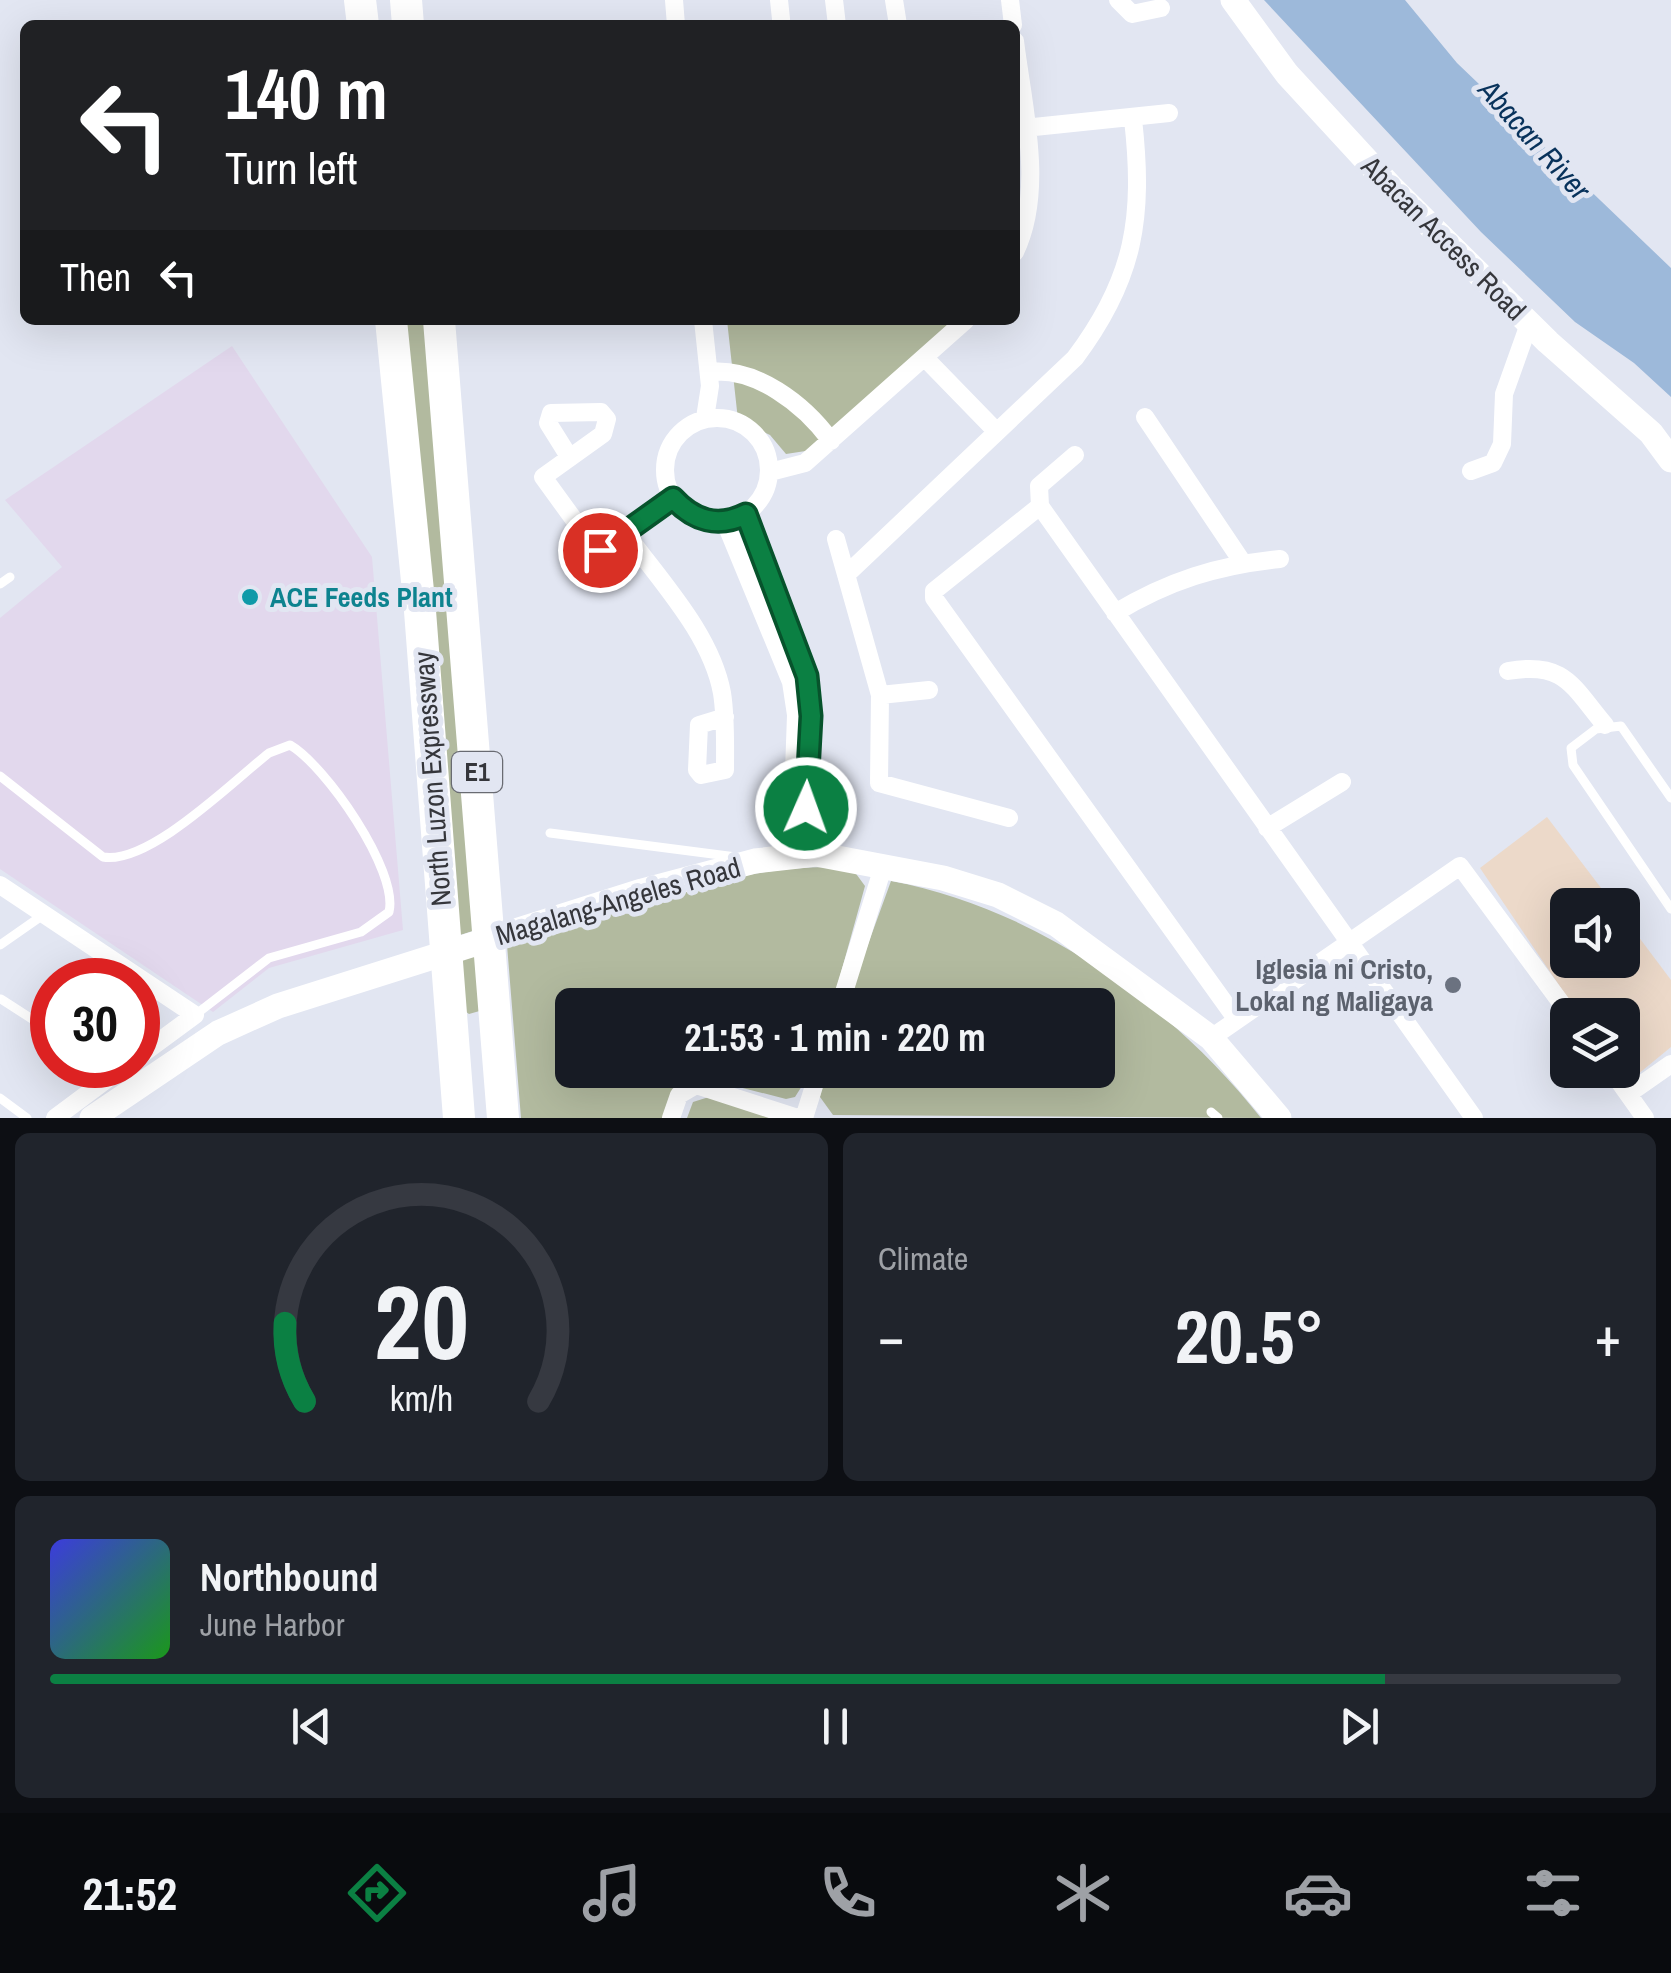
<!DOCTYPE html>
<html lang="en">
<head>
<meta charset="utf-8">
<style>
	:root { --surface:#171b24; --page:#20242c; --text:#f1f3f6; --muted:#9ea1a6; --line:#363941; --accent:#0b8043 }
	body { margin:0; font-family:"Archivo Narrow",sans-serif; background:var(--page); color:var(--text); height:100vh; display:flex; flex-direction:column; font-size:38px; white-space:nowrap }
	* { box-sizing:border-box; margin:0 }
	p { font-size:32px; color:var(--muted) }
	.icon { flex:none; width:55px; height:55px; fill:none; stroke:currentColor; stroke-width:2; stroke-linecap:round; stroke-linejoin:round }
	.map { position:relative; height:1118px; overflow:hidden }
	.side { display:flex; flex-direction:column; gap:15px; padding:15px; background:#0d0f14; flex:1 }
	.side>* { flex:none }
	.top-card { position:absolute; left:20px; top:20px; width:1000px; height:305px; border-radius:15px; box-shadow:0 10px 40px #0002; background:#202124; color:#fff; overflow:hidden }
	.tools { position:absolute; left:1550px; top:888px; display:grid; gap:20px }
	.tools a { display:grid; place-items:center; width:90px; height:90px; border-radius:15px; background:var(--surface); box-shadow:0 10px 40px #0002; font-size:50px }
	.speed { position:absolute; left:30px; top:958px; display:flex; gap:20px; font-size:50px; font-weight:700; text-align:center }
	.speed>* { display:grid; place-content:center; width:130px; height:130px; border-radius:50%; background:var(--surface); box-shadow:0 10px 40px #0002; line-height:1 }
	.speed .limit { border:15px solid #d22; background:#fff; color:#111 }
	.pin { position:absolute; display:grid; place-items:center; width:85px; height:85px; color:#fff; margin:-42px; border:5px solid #fff; border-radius:50%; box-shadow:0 2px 10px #0007 }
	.me { position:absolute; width:110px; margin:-55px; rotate:2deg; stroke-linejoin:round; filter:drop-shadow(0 0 8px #0008) }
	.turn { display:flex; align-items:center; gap:35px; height:210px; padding:0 40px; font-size:45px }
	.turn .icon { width:130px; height:130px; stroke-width:2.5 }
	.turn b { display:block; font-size:70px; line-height:85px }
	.then { display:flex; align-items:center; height:95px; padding:0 40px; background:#0003; gap:20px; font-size:38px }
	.big { font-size:75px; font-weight:800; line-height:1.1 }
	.side .card { flex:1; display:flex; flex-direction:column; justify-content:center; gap:15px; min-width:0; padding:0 35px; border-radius:15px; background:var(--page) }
	.side .dial { align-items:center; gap:0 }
	.dial svg { height:260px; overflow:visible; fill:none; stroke:var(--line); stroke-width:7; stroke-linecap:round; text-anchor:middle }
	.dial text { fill:var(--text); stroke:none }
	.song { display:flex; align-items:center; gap:30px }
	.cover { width:120px; height:120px; border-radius:15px; background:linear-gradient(135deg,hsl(240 70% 55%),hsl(120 70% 35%)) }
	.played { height:10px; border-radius:5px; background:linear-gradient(90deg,var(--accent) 85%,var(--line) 85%) }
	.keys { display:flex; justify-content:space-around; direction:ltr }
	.heat { display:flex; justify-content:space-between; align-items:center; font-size:55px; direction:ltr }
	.side .tiles { flex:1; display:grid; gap:15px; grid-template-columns:1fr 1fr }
	.card:last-child { grid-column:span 2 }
	.trip { position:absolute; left:555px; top:988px; width:560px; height:100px; border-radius:15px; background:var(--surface); box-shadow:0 10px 40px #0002; font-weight:800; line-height:100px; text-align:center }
	.dock { display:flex; height:160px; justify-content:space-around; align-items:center; background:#090b0e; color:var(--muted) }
	.dock .icon { width:70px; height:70px }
	.dock .selected { color:var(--accent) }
	.dock b { font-size:45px; color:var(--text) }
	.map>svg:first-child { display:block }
	.industrial { fill:#e2d8ed }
	.education { fill:#ecd9c9 }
	.green { fill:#b2ba9f }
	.water { fill:#9db9da }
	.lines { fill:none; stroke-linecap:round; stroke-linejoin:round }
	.lane { stroke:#fff; stroke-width:9 }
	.street { stroke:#fff; stroke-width:18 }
	.secondary { stroke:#fff; stroke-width:25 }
	.highway { stroke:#fff; stroke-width:32 }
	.route-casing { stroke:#07532c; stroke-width:25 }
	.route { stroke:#0b8043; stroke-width:18 }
	.culture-dot { fill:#0f9aa8; stroke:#e2e6f2; stroke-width:4 }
	.worship-dot { fill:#6b7280; stroke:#e2e6f2; stroke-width:4 }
	.labels { text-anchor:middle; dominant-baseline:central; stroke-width:10; stroke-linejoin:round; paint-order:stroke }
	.shield { fill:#e2e6f2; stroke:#696b72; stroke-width:2.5 }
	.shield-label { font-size:25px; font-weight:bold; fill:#35363b }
	.street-label { font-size:28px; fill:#35363b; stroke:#e2e6f2 }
	.culture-label { font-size:28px; font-weight:bold; fill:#0d838f; stroke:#e2e6f2; text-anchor:start }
	.worship-label { font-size:28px; font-weight:bold; fill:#5b616d; stroke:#e2e6f2; text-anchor:end }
	.water-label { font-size:30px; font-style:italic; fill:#08325b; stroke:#e2e6f2 }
</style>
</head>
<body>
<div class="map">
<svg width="1671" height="1118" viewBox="0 0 1671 1118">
	<rect width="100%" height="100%" fill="#e2e6f2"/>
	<path class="industrial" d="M232 346 372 557 403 930 269 968 213 1012 0 869V618L62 567 5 500Z"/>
	<path class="education" d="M1547 817 1614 905H1568V960H1622L1623 916 1671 980V1047L1626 1084 1616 1070H1622V1015H1579L1480 868Z"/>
	<path class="green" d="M400 320H430L482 928 454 937Z
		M727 320H958L812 450 786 454 770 435 738 420Z
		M827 867 854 871 865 886 832 1005H572V1070H812L795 1097 786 1099 696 1076 685 1082 668 1118H521L507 945C610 914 720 868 827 867Z
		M891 881C1036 908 1171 1004 1261 1118L833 1115 820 1097 824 1070H1098V1005H846Z
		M483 954V1010L469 1014 462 1009 456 961Z
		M712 1096 780 1118H687L693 1102Z"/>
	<path class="water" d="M1264 0H1405L1457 63 1671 268V397L1634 363 1575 322 1481 232Z"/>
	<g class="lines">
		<path class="lane" d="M0 584 10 577
			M0 776 103 857C149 865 232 782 269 753L290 745C325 765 399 871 389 912L361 932 269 958 195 1015
			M1671 798 1621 726 1596 729 1571 748 1573 765 1671 909
			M550 833 736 857
			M0 945 43 915
			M1 999 52 1032
			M92 1065 104 1082
			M0 1098 27 1118
			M1211 1112 1218 1118"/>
		<path class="street" d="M674 0 676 25
			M779 0 781 19
			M834 0 837 25
			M894 0 898 25
			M1010 0 1013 25
			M1118 0 1132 14 1161 8
			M1015 41C1023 107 1045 190 1015 252
			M1015 129 1169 113
			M703 320 710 386 705 418
			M925 358 997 432
			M709 372C756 367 804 404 831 441
			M1145 417 1243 563
			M665 470a52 52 0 1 1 104 0a52 52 0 1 1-104 0Z
			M568 455 548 423 551 413 601 412 607 419 603 434 543 477 596 550 627 535 673 498
			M1075 455 1039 486 1040 506 1474 1118
			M1471 471 1493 463 1502 444 1504 394 1529 324
			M770 472 805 463 966 320
			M1040 506 934 591V598L1237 1020
			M747 514 807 675 811 716 806 808 816 854
			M725 522 791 682 796 715 791 856
			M627 535C661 582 711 634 722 693 726 718 725 744 725 770L701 775 697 770 699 725 725 717
			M836 539 880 695 879 783 1009 818
			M846 575 1075 358C1135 278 1144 217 1133 119
			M1115 613C1168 581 1218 565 1280 559
			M1508 671C1565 661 1572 686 1605 725
			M880 695 929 690
			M1267 828 1342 782
			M0 885 195 1015 138 1057
			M840 1005 884 864
			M1211 1038 1460 866 1570 1015
			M1611 1070 1645 1118
			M1628 1094 1671 1064
			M55 1118 126 1065
			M671 1118 679 1095 696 1085 798 1118
			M804 1118 819 1070"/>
		<path class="secondary" d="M1233 0 1287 74 1392 188 1548 342 1651 433 1671 460
			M92 1118 218 1033 278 1006 642 891 755 861 816 854 943 878 998 895 1056 924 1211 1038 1279 1118"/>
		<path class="highway" d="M360 0 363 25
			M406 0 408 25
			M391 320 420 611 459 1118
			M439 320 503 1118"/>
	</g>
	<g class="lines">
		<defs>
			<path id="route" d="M600 550 673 498C694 521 718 528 746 514L807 676 811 716 806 808"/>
		</defs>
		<use href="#route" class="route-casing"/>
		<use href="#route" class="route"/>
	</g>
	<circle class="culture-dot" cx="250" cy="597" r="10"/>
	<circle class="worship-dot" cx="1453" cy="985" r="10"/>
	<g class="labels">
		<rect class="shield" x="452" y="752" width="50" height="40" rx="8"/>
		<g class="shield-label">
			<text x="477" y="772">E1</text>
		</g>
		<g class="street-label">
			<text transform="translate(1444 238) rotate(45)">Abacan Access Road</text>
			<text transform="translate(432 779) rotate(-94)">North Luzon Expressway</text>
			<text transform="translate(618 901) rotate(-16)">Magalang-Angeles Road</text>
		</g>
		<g class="culture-label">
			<text x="270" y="597">ACE Feeds Plant</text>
		</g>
		<g class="worship-label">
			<text x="1433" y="969">Iglesia ni Cristo,<tspan x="1433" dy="32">Lokal ng Maligaya</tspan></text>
		</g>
		<g class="water-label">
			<text transform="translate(1535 139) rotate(48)">Abacan River</text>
		</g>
	</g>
</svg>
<div class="tools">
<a><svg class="icon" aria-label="sound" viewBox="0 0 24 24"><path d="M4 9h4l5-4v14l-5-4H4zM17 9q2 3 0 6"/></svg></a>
<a><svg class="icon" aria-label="layers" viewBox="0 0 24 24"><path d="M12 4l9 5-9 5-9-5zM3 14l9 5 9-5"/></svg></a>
</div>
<div class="speed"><div class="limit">30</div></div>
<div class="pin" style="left:600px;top:550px;background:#d93025"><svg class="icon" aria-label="arrive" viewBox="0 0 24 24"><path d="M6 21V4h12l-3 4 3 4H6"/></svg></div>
<svg class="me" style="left:806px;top:808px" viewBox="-20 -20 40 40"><circle r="17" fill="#0b8043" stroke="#fff" stroke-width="3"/><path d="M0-11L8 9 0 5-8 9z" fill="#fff"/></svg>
<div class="trip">21:53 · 1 min · 220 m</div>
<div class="top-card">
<div class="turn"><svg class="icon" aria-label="left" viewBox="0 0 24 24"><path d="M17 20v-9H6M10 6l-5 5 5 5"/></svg><div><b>140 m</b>Turn left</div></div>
<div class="then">Then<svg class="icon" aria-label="left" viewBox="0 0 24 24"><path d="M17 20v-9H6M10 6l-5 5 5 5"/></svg></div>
</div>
</div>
<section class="side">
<div class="tiles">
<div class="card dial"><svg viewBox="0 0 100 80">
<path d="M14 69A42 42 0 1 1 86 69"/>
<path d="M14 69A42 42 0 0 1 8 45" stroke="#0b8043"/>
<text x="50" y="56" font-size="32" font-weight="700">20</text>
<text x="50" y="72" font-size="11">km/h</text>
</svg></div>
<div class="card"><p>Climate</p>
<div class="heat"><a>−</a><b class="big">20.5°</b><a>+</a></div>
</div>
<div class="card">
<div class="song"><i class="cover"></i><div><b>Northbound</b><p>June Harbor</p></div></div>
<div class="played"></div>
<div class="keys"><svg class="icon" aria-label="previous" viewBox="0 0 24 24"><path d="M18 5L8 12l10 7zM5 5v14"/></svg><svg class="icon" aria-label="pause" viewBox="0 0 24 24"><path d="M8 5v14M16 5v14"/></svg><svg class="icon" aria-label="next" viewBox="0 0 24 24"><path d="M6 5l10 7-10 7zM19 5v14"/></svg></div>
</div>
</div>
</section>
<nav class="dock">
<b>21:52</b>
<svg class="icon selected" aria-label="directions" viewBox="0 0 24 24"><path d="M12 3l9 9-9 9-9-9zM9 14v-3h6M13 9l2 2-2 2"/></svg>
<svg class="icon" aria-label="music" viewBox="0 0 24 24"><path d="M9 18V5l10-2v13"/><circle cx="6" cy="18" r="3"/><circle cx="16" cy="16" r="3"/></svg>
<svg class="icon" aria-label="phone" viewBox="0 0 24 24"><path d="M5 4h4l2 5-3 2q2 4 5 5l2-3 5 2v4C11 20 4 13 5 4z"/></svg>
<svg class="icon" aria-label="climate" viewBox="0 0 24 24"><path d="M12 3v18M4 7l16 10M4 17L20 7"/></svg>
<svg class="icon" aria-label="car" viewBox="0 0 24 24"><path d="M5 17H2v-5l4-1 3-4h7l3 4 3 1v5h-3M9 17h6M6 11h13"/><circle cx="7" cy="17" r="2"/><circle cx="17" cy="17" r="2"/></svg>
<svg class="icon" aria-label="filters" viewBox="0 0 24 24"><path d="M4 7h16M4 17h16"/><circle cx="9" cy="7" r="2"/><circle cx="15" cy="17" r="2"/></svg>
</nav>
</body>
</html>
